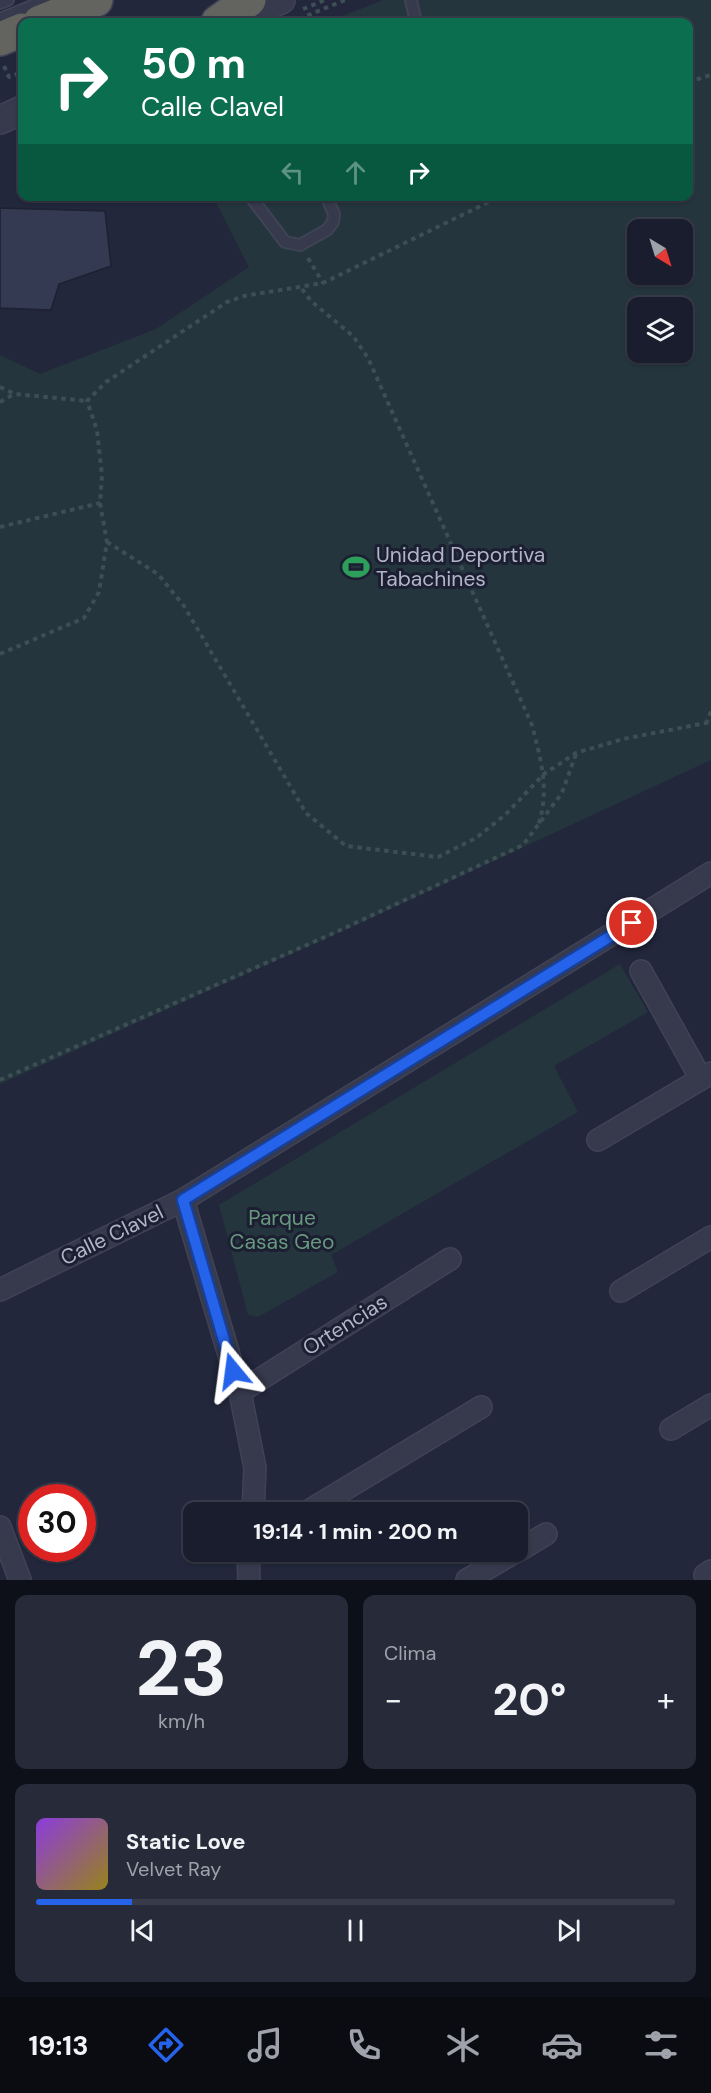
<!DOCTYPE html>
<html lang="es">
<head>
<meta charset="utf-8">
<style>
	:root { --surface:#1a1d2d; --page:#272a39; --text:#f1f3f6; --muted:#9fa2aa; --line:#383b49; --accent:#2563eb }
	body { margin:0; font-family:"DM Sans",sans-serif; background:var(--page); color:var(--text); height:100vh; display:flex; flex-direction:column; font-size:22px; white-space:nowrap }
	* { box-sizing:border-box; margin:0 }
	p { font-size:20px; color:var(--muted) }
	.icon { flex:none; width:33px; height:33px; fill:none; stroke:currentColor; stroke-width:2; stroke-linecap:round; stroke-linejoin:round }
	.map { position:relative; height:1580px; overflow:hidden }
	.side { display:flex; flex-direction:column; gap:15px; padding:15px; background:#0e1019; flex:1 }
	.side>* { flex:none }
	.banner { position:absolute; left:18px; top:18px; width:675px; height:183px; border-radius:12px; box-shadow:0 2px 4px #0004,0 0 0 2px var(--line); background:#0b6e4f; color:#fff; overflow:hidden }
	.needle { width:39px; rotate:142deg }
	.tools { position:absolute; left:627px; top:219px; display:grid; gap:12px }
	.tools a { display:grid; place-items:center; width:66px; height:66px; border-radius:12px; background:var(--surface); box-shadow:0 2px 4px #0004,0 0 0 2px var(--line); font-size:30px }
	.speed { position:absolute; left:18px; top:1484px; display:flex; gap:12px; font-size:30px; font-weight:700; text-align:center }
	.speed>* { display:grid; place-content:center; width:78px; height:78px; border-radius:50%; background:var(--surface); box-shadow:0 2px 4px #0004,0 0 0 2px var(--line); line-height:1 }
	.speed .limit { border:9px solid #d22; background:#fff; color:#111 }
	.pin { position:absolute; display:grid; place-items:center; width:51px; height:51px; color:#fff; margin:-26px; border:3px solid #fff; border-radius:50%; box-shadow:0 2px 6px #0007 }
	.me { position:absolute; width:66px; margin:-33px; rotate:344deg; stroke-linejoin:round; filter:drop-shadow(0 0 4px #0008) }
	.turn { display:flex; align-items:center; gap:21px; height:126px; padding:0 24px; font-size:27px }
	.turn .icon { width:78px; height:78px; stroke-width:2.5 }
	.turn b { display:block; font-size:42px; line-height:51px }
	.lanes { display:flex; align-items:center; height:57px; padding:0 24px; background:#0003; justify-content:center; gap:30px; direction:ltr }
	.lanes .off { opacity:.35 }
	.big { font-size:45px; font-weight:700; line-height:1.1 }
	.side .widget { flex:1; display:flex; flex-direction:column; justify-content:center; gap:9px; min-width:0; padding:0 21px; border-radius:12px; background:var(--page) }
	.side .dial { align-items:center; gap:0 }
	.dial b { font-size:78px; line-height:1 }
	.song { display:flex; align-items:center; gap:18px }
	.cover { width:72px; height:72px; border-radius:9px; background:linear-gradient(135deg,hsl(270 70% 55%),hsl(50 70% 35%)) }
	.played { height:6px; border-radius:3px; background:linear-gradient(90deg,var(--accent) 15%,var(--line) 15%) }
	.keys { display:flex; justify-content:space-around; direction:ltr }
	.heat { display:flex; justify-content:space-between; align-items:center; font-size:33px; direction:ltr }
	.side .tiles { flex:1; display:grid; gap:15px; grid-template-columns:1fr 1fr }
	.widget:last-child { grid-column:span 2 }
	.trip { position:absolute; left:183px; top:1502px; width:345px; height:60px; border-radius:12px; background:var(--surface); box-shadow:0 2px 4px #0004,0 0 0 2px var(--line); font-weight:700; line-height:60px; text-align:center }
	.tabs { display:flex; height:96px; justify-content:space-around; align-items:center; background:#0a0c12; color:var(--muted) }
	.tabs .icon { width:42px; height:42px }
	.tabs .selected { color:var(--accent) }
	.tabs b { font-size:27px; color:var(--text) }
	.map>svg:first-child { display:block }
	.green { fill:#24353d; fill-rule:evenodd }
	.building { fill:#343a52; stroke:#1d2133; stroke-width:1.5 }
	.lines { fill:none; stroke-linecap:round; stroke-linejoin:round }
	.service-casing { stroke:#3f4355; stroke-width:14 }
	.minor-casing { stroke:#3f4355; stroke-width:24 }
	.tertiary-casing { stroke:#3f4355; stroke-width:30 }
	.trunk-casing { stroke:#3e4254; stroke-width:36 }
	.path { stroke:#3d4e55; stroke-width:4; stroke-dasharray:4.5 4.5; stroke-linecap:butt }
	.service { stroke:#363a4c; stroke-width:10 }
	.minor { stroke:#363a4c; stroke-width:21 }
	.tertiary { stroke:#363a4c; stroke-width:27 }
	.trunk { stroke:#636360; stroke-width:33 }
	.route-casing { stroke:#184099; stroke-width:15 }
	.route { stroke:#2563eb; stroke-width:10 }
	.labels { text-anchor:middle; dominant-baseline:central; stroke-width:6; stroke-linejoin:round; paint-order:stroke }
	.poi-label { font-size:21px; fill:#b2b5c8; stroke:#1b1f31; text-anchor:start }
	.park-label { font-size:21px; fill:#68997f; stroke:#1b1f31 }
	.street-label { font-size:21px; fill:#b2b5c8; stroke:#1b1f31 }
</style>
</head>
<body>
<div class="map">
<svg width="711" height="1580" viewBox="0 0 711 1580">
	<rect width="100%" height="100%" fill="#22273c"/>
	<path class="green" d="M383 0H711V760L358 924 0 1084V355L40 374 156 329 249 267 213 197 688 196V22H328ZM638 230H682V274H638ZM638 308H682V352H638Z
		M620 964 648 1012 554 1066 578 1112 331 1255 338 1272 258 1317 248 1315 219 1205Z"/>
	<path class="building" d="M0 208 105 211 111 266 59 284 51 310 0 308Z"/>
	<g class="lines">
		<defs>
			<path id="service" d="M411 0 416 22
				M0 3 8 0
				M0 19 47 0
				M250 196 285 242 300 245 327 230 333 222 334 214 326 196"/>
			<path id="minor" d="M641 971 701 1079
				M598 1140 711 1073
				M183 1200 240 1392 255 1468 253 1512
				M0 1290 183 1200 711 873
				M621 1291 711 1237
				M240 1392 450 1259
				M671 1429 711 1405
				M307 1512 481 1407
				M0 1527 20 1580
				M248 1551 249 1580
				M518 1551 546 1534
				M705 1575 711 1571
				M467 1580 517 1551"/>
			<path id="tertiary" d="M230 20 281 0
				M0 120 22 110"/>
			<path id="trunk" d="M40 22 96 0
				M218 22 249 0
				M0 39 22 30"/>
		</defs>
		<use href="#service" class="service-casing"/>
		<use href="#minor" class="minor-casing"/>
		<use href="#tertiary" class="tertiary-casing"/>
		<use href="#trunk" class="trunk-casing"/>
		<path class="path" d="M303 9 325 0
			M299 19 345 0
			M4 66 9 77 22 72
			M688 82 711 75
			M308 258 323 283
			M302 289 311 301 353 336 368 358 532 725C541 760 550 791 538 826
			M0 387 15 394 87 401
			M0 402 14 394
			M0 527 100 503
			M107 542 158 574 184 606 306 813 346 846 438 857 476 838 505 815 544 774 576 753 623 739 711 722
			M0 654 84 618 99 592 107 542 100 503 102 476 97 430 87 401 106 382 227 302 244 296 323 283 501 196
			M706 724 711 711
			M0 1080 334 933 523 845 562 793 576 754"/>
		<use href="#service" class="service"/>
		<use href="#minor" class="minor"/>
		<use href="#tertiary" class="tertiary"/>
		<use href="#trunk" class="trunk"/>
	</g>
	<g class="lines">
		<defs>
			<path id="route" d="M233 1371 183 1200 632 923"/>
		</defs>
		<use href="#route" class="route-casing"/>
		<use href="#route" class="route"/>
	</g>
	<defs>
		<symbol id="stadium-bare" viewBox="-9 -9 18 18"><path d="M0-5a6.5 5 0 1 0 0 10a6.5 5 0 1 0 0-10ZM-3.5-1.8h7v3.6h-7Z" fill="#2e9e5b" stroke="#1b1f31" stroke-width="2.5" paint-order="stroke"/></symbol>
	</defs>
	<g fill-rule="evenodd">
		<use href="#stadium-bare" x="337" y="548" width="38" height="38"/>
	</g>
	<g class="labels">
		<g class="poi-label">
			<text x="376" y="555">Unidad Deportiva<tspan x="376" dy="24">Tabachines</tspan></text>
		</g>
		<g class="park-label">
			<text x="282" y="1218">Parque<tspan x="282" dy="24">Casas Geo</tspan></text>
		</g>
		<g class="street-label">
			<text transform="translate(112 1235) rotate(-26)">Calle Clavel</text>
			<text transform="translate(345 1325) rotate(-32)">Ortencias</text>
		</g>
	</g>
</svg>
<div class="tools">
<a><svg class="needle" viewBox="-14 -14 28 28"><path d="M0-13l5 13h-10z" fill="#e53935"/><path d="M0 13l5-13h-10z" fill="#9fa2aa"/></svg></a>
<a><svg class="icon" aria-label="layers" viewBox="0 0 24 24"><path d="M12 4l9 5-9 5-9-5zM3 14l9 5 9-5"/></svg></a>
</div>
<div class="speed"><div class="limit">30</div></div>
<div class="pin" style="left:632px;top:923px;background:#d93025"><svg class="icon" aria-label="arrive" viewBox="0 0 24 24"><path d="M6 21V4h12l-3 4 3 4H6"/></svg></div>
<svg class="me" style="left:233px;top:1371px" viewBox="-20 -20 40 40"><path d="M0-17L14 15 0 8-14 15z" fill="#2563eb" stroke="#fff" stroke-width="4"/></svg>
<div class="trip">19:14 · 1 min · 200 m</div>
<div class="banner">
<div class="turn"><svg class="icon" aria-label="right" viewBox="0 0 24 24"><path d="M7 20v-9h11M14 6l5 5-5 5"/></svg><div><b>50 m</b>Calle Clavel</div></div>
<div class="lanes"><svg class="icon off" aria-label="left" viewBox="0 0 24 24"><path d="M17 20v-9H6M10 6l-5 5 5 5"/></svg><svg class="icon off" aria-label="ahead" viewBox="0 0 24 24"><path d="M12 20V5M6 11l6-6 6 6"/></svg><svg class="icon" aria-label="right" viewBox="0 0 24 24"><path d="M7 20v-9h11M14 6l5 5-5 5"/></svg></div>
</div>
</div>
<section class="side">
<div class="tiles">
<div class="widget dial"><b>23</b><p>km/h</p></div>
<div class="widget"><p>Clima</p>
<div class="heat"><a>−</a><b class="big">20°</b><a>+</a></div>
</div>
<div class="widget">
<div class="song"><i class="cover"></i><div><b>Static Love</b><p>Velvet Ray</p></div></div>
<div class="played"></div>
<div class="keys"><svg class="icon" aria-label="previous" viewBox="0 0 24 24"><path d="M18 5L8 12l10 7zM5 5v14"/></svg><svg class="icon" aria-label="pause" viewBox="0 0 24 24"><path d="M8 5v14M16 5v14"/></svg><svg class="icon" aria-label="next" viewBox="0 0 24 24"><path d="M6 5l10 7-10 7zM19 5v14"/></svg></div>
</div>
</div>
</section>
<nav class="tabs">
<b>19:13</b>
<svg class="icon selected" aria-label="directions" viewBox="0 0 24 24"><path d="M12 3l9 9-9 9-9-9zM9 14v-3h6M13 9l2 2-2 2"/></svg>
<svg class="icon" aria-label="music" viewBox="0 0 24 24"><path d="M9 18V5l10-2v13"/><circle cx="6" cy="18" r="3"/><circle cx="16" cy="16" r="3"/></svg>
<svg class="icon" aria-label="phone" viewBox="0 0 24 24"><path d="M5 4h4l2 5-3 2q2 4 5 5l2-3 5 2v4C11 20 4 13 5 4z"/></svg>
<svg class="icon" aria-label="climate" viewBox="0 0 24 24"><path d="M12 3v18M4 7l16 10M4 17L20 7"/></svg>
<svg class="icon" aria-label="car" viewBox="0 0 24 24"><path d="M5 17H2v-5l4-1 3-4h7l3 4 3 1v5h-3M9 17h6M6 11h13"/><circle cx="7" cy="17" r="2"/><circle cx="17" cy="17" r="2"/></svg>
<svg class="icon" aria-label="filters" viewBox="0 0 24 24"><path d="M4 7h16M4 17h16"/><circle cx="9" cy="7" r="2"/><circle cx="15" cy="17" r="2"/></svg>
</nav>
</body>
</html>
